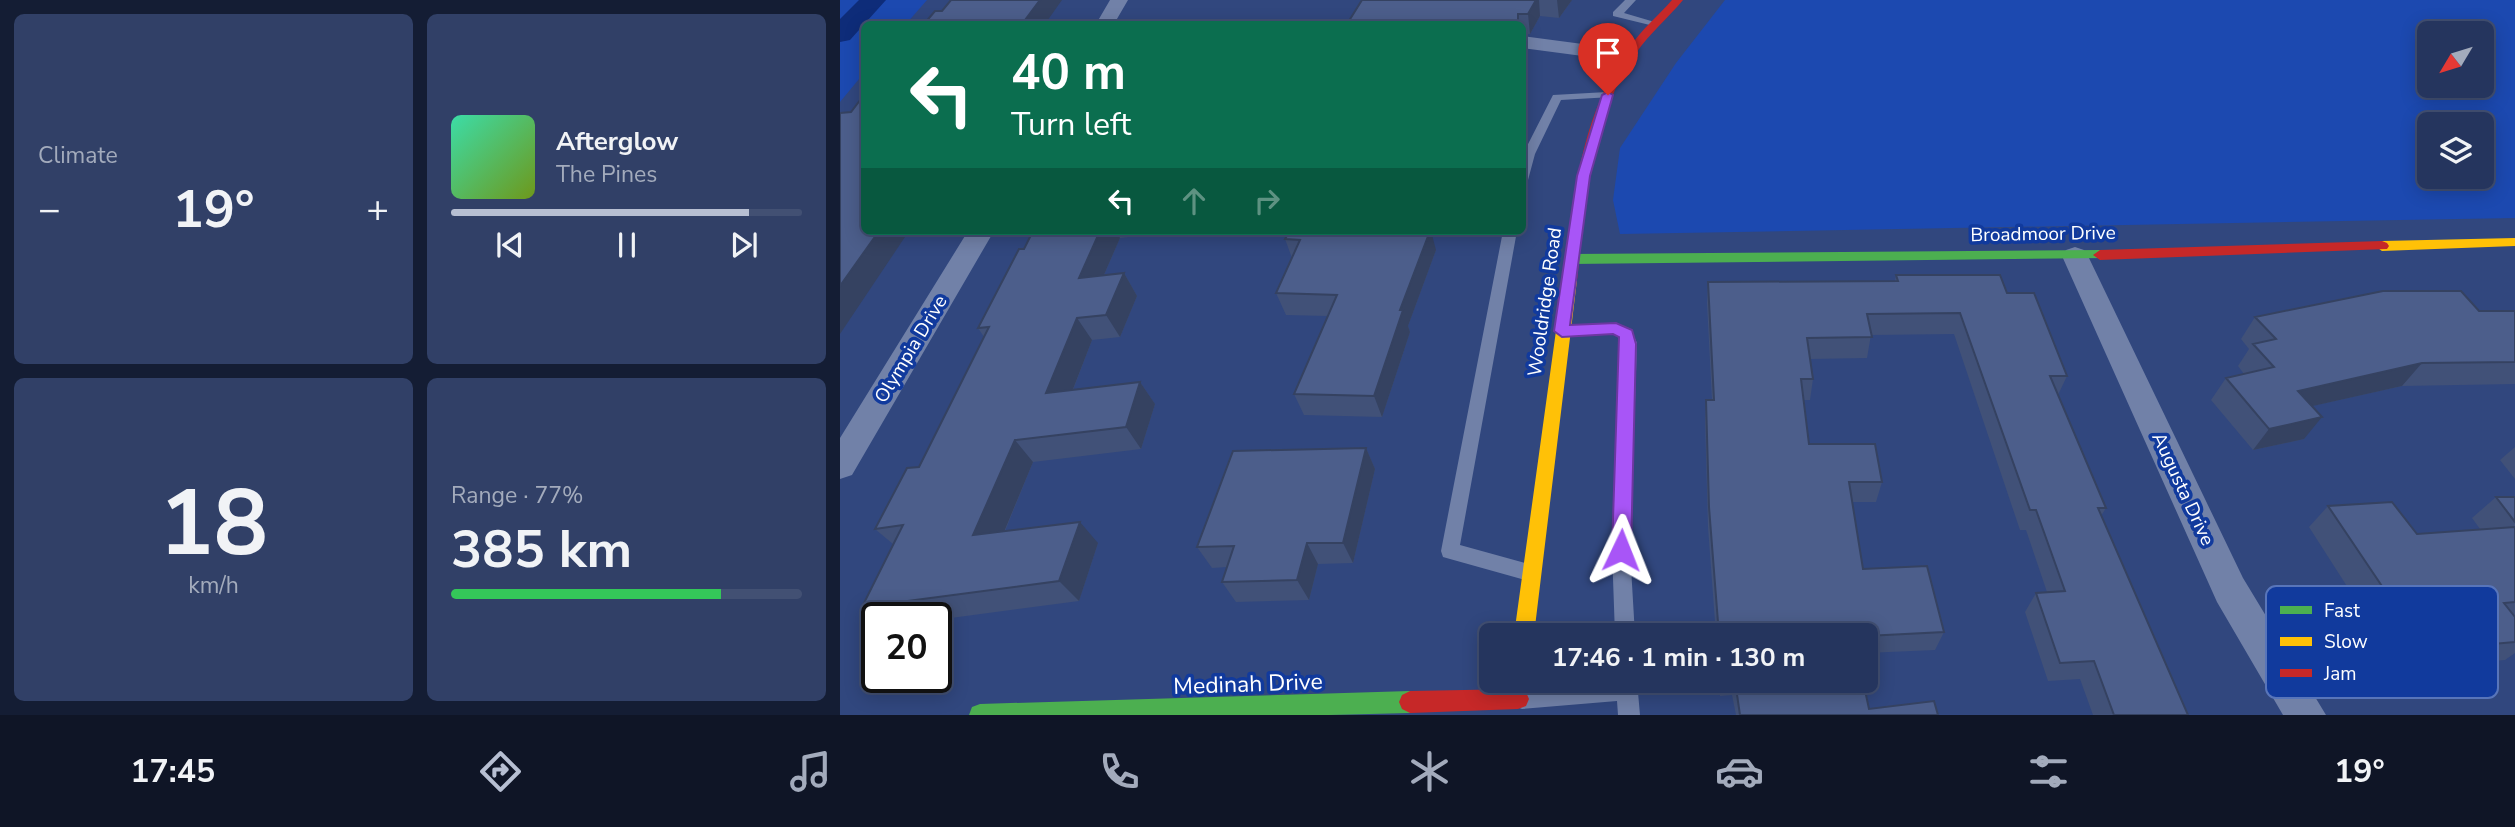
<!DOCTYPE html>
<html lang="en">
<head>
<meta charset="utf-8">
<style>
	:root { --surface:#25355e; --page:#314067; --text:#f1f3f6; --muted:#a3abbc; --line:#425073; --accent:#b7bfd2 }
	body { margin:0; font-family:"Nunito Sans",sans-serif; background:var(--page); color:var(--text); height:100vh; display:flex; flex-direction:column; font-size:26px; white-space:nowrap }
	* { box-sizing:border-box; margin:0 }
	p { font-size:23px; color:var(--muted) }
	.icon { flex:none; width:38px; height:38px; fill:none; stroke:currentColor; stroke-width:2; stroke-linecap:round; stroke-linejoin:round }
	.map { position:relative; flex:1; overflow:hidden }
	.side { display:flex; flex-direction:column; gap:14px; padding:14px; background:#141d34; width:840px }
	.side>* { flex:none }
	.top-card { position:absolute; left:21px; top:21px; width:665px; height:214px; border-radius:10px; box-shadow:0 4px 18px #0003,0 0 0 2px var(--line); background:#0b6e4f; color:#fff; overflow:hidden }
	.needle { width:46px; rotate:232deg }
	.tools { position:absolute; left:1577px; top:21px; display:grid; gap:14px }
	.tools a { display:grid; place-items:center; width:77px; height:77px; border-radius:10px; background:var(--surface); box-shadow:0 4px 18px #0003,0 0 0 2px var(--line); font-size:35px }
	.speed { position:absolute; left:21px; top:602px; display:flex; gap:14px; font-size:35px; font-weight:700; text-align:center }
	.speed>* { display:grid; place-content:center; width:91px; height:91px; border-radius:50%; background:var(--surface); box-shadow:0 4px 18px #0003,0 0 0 2px var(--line); line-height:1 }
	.speed .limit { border:4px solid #111; border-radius:10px; background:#fff; color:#111 }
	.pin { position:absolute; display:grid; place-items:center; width:60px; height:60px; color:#fff; margin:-72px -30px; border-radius:50% 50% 50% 0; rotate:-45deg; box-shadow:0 0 7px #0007 }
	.pin .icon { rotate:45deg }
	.me { position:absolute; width:77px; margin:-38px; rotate:2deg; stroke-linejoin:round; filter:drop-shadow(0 0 5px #0008) }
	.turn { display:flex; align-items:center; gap:24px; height:147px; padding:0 35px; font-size:32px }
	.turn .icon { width:91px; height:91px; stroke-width:2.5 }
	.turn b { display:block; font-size:49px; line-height:60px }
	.lanes { display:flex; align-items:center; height:66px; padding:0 35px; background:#0003; justify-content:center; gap:35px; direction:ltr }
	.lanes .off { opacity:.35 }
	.big { font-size:52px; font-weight:700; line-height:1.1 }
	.side .card { flex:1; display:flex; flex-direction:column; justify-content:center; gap:10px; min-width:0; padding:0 24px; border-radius:10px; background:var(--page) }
	.side .dial { align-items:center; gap:0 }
	.dial b { font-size:91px; line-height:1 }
	.song { display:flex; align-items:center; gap:21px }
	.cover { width:84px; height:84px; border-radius:10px; background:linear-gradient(135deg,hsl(160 70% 55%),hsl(80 70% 35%)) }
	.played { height:7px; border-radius:4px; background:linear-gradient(90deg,var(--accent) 85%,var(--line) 85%) }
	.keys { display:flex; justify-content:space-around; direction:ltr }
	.heat { display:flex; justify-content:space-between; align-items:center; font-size:38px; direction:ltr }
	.charge { height:10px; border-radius:5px; background:linear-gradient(90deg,#34c759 77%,var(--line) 0) }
	.side .tiles { flex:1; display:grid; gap:14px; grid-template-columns:repeat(2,1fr) }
	.trip { position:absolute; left:639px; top:623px; width:399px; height:70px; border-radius:10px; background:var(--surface); box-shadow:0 4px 18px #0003,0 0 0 2px var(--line); font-weight:700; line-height:70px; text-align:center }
	.dock { display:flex; height:112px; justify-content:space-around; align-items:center; background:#0f1526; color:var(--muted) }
	.dock .icon { width:49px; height:49px }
	.dock .active { color:var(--accent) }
	.dock b { font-size:32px; color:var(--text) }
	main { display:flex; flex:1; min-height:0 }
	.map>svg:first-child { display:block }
	.green { fill:#1c49b0; fill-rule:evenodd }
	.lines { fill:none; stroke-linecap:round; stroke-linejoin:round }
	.canal { fill:#0e2c79; fill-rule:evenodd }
	.lane { fill:#7181a8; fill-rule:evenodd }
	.street { fill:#7181a8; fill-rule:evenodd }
	.fast { fill:#4caf50; fill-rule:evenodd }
	.slow { fill:#ffc107; fill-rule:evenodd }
	.jam { fill:#c62828; fill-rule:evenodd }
	.wall { fill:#415178 }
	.shaded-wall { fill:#354261 }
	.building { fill:#4c5e8b; stroke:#354261; stroke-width:2 }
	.route { fill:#a855f7; stroke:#6d37a1; stroke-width:2 }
	.labels { text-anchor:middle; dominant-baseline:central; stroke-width:7; stroke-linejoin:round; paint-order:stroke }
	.street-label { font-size:19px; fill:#fff; stroke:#113a9d }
	.near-street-label { font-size:23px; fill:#fff; stroke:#113a9d }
	.key { fill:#113a9d; stroke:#5875ba; stroke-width:2 }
	.key-label { font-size:19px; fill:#fff }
</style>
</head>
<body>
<main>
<section class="side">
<div class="tiles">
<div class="card"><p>Climate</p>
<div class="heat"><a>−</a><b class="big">19°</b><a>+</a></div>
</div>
<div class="card">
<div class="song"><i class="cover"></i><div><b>Afterglow</b><p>The Pines</p></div></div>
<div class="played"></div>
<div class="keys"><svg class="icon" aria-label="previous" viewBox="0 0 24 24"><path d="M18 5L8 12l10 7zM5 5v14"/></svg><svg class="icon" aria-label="pause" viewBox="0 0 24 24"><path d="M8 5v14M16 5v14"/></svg><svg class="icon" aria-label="next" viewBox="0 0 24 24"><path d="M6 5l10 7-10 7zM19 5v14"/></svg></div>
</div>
<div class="card dial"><b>18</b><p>km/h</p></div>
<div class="card"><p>Range · 77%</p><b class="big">385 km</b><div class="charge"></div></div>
</div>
</section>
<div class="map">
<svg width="1675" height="715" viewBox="0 0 1675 715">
	<rect width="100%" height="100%" fill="#31477e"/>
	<path class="green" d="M0 0H87L66 24H24V73L0 102Z
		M885 0H1675V218L780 234 773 200 780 148 836 63ZM1589 33H1642V86H1589ZM1589 124H1642V177H1589Z"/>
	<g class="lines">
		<path class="canal" d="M19 0H46L10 40 0 42V19Z"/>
		<path class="lane" d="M785 0H796L784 13 818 23V27L773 16V12Z
			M767 92 771 93V97L721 100 695 154 688 180 682 184 683 154 713 95Z
			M663 231H677L620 545 696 566 699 572 696 578 689 581 610 559 603 557 601 551Z
			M776 323 791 330 797 343 790 550 795 635H775L772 550 781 343 779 337 773 334 722 336 714 331 722 326Z
			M775 681H797L800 715H778L777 701 682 709 674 706 671 699 674 692 682 689Z"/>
		<path class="street" d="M270 0H288L274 24H256Z
			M682 36 788 50 798 56 788 62 682 48Z
			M128 231H154L12 475 0 479V438Z
			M1235 247 1244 250 1248 256 1403 578 1486 715H1443L1377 602 1222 256 1226 250Z"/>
		<path class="fast" d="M1260 250 1267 255 1265 258 731 264 724 259 731 254Z
			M570 691 578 695 581 702 578 709 570 713 489 715H129L132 707 140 704Z"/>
		<path class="slow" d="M1675 238V246L1542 251 1535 246 1542 241Z
			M730 275 737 280 694 635H674L723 280Z"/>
		<path class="jam" d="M832 0H843C828 18 810 33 796 53 750 118 746 203 737 280L730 285 725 283 723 280C733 200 740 116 789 48 801 30 818 16 832 0Z
			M1542 241 1547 243 1549 246 1547 249 1260 260 1253 255 1260 250Z
			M678 689 686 692 689 699 686 706 678 709 570 713 562 709 559 702 562 695 570 691Z"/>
	</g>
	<path class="wall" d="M522 0H732L719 18 700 16 690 34H682V24H507Z
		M193 231H325L324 233 280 238 264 275 284 273 297 296 280 337 252 340 233 390 300 382 315 404 301 449 193 462 165 531 258 543 239 601 96 620V618H37L22 607 53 544 35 529 79 467 144 337 138 328 184 249Z
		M445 239 596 250 568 326 570 332 542 417 464 415 454 394 488 316 446 315 436 293 452 258Z
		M1056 275 1167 293 1227 376 1218 395 1266 508 1261 516 1348 715H1253L1240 679 1208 681 1185 612 1196 593 1207 592 1186 530H1180L1114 334 1031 335 1027 358 970 359 973 379 970 400H963L969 444 1042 482 1036 502H1012L1023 569 1104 632 1095 650 1026 653V635H876L868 527 865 421 866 400H872L867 303 868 282 1055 281Z
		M1639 311H1675V384L1562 386 1472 406 1464 439 1413 450 1371 400 1386 378 1404 374 1398 366 1409 349 1401 339 1415 317Z
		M1675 447V479L1660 460Z
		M526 448 535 469 513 563 478 564 469 600 396 602 382 582 387 567 372 568 357 547Z
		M1656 497H1675V653L1665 660 1560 669 1469 527 1488 506 1577 534 1640 529 1632 518Z
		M879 681H1023L1029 709 1098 715H896L892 695 880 696Z"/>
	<path class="shaded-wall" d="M200 0H222L205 24H182Z
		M696 0H699L700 16 690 34 688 14Z
		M717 0H732L719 18Z
		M39 231H69L0 334V286Z
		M260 231H276L280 238 253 300 239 278Z
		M590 231H591L596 250 568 326 570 332 542 417 534 396 560 310Z
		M284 273 297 296 280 337 266 315Z
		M237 318 252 340 223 415 206 393Z
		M1582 363 1562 386 1442 413 1458 391Z
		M300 382 315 404 301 449 286 427Z
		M1482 417 1464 439 1413 450 1429 429Z
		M175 440 193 462 154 556 133 535Z
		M526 448 535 469 513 563 503 543Z
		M240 522 258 543 239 601 219 581Z
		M467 543 478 564 469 600 457 580Z"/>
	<path class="building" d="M111 0H200L182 24H84L95 11H102Z
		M522 0H696L688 14H678V24H507Z
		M24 95V231H39L0 286V113L11 112Z
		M193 231H260L239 278 284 273 266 315 237 318 206 393 300 382 286 427 175 440 133 535 240 522 219 581 22 607 63 525 35 529 67 468 79 467 149 327 138 328 179 249H184Z
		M450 231H590L560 310H563L534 396 454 394 497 295 436 293 460 240 445 239Z
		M1056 275H1160L1167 293H1194L1227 376H1210L1266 508H1258L1348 715H1274L1254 661 1220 663 1196 593 1225 591 1196 510H1190L1120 313 1027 314 1032 337 967 338 973 379H961L969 444H1035L1042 482H1009L1023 569 1087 566 1104 632 1026 636 879 635 869 507 866 400H874L868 282 1058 281Z
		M1543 291H1621L1639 311H1675V362L1582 363 1458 391 1482 417 1429 429 1386 378 1434 367 1413 344 1436 339 1415 317Z
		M526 448 503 543H467L457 580 382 582 394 546 357 547 393 451Z
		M1656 497H1675V522Z
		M1552 502 1577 534 1675 527V602L1664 603 1675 617V642L1585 650 1488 506Z
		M895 681H1023L1029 709 1094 701 1098 715H900Z"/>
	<path class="route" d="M768 92 773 95 750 176 730 325 776 323 792 330 796 344 791 550 788 556H775L772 550 779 337 773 334 722 337 714 331 737 176 762 95Z"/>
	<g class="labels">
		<g class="street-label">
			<text transform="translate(1203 234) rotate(-1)">Broadmoor Drive</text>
			<text transform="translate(705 302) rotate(-82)">Wooldridge Road</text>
			<text transform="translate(71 349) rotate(-59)">Olympia Drive</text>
			<text transform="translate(1343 489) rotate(65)">Augusta Drive</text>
		</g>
		<g class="near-street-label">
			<text transform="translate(408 684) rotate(-2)">Medinah Drive</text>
		</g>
	</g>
	<rect x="1426" y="586" width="232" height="112" rx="10" class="key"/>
	<rect x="1440" y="606" width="32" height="8" fill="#4caf50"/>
	<rect x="1440" y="637" width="32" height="9" fill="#ffc107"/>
	<rect x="1440" y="669" width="32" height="8" fill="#c62828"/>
	<g class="key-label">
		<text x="1484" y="617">Fast</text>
		<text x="1484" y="648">Slow</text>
		<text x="1484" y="680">Jam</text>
	</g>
</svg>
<div class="tools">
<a><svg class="needle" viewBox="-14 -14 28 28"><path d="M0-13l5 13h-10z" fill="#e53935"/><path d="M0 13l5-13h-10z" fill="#a3abbc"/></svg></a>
<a><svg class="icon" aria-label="layers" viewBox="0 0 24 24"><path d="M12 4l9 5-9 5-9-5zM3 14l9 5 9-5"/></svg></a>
</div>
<div class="speed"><div class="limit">20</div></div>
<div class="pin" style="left:768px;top:95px;background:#d93025"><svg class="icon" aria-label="arrive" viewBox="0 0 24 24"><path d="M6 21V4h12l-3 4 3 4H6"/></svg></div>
<svg class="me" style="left:781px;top:550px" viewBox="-20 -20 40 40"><path d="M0-17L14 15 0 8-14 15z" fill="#a855f7" stroke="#fff" stroke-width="4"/></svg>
<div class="trip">17:46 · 1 min · 130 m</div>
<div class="top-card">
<div class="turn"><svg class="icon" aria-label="left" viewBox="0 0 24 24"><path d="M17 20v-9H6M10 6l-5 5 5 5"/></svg><div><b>40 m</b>Turn left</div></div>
<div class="lanes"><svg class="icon" aria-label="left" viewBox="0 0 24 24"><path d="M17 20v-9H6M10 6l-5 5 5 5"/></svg><svg class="icon off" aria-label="ahead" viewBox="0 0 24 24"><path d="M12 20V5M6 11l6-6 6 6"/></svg><svg class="icon off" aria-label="right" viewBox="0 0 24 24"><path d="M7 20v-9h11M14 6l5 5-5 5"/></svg></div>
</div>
</div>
</main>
<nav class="dock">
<b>17:45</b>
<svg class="icon active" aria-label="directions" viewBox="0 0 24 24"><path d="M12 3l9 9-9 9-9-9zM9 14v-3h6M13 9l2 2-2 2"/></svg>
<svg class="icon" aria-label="music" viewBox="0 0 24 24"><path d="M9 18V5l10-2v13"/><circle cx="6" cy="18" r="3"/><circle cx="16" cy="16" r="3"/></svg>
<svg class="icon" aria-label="phone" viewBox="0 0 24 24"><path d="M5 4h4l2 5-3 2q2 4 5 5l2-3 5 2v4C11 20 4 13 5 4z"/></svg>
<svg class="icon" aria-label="climate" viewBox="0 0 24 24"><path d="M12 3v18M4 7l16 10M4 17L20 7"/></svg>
<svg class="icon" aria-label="car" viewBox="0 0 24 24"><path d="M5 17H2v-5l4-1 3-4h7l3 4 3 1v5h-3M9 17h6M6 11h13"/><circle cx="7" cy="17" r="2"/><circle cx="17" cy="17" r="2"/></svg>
<svg class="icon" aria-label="filters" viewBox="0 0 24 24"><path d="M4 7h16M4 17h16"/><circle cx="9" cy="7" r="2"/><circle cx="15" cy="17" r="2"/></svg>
<b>19°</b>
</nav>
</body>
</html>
